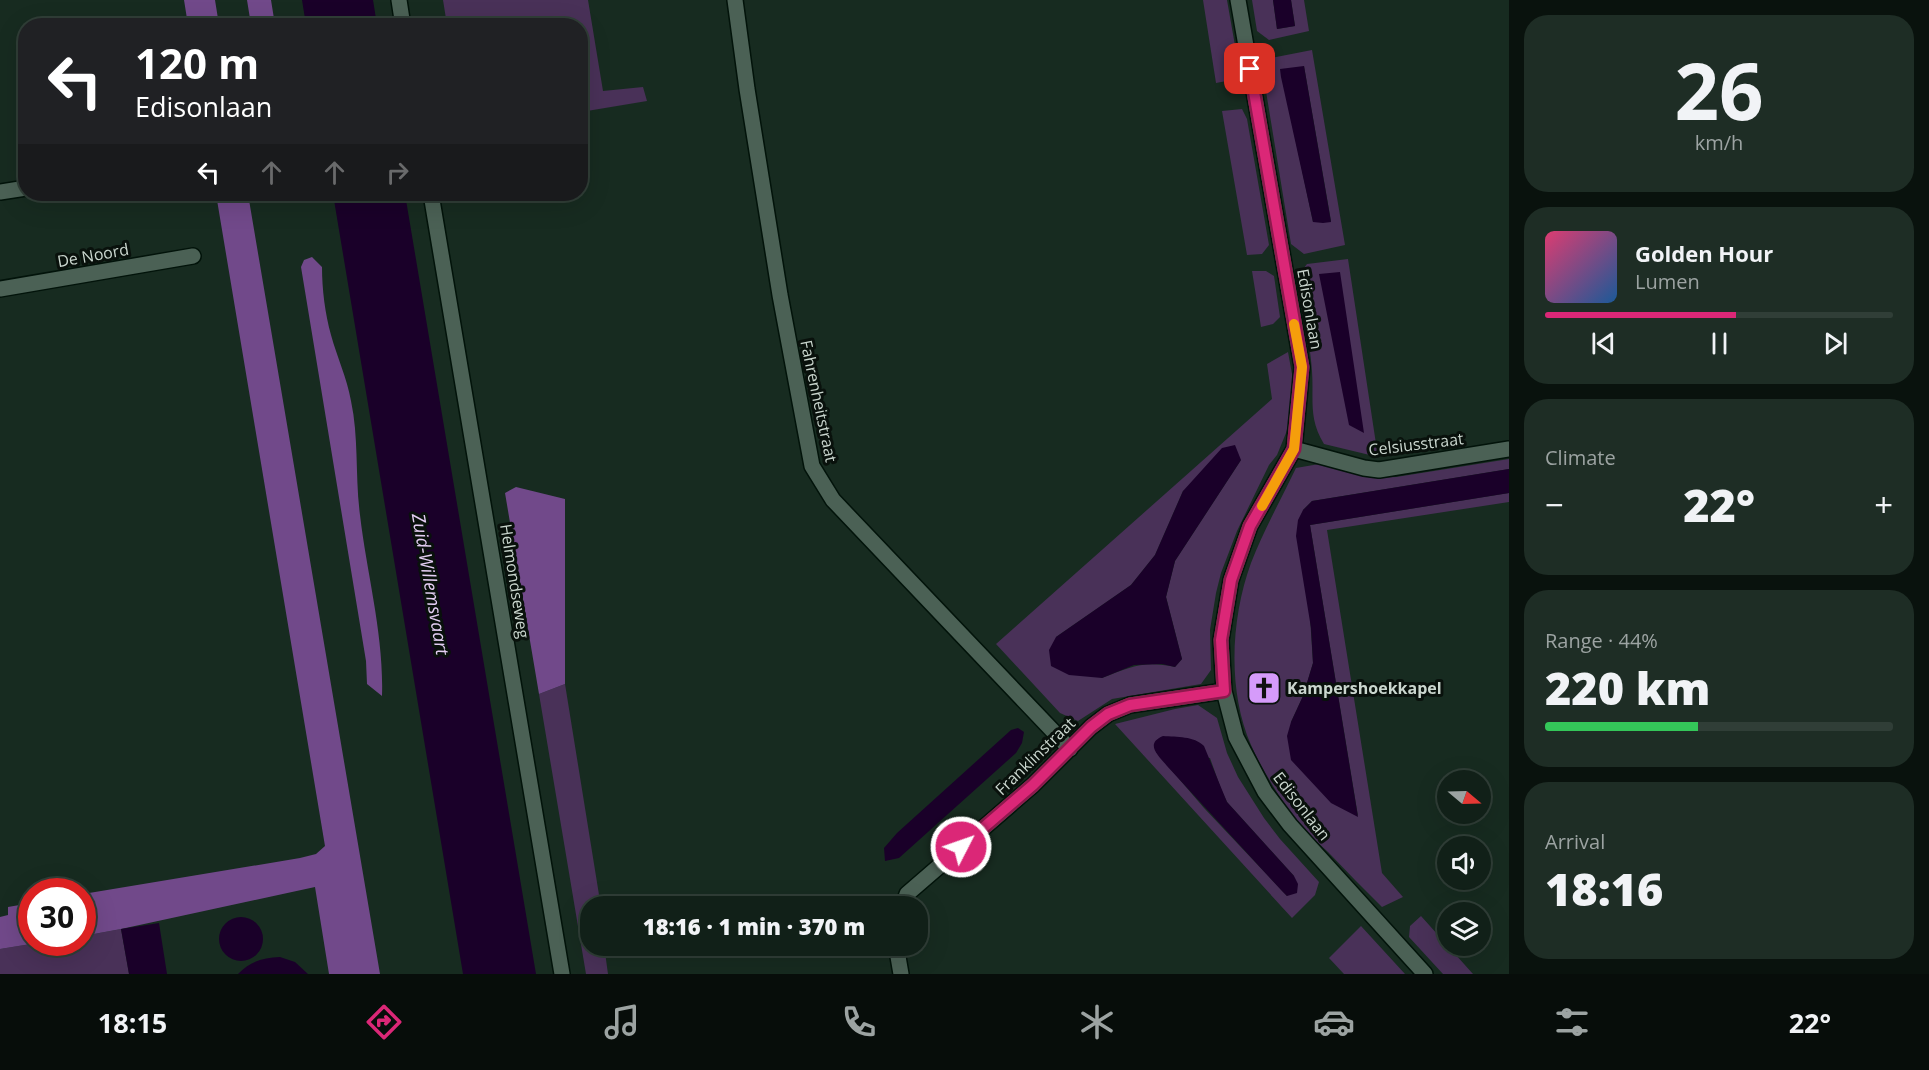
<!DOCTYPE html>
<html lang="en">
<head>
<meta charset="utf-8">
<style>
	:root { --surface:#112018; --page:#1e2d25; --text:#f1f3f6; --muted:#9ca3a2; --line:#303e37; --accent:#db2777 }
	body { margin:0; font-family:"Open Sans",sans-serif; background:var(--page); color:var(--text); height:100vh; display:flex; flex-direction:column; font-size:22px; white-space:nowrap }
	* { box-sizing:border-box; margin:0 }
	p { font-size:20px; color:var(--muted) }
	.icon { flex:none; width:33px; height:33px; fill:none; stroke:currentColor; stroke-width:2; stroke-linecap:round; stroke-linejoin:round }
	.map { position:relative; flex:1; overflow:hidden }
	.sheet { display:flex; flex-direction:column; gap:15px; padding:15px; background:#09120d; width:420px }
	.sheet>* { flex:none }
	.banner { position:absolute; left:18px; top:18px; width:570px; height:183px; border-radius:24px; box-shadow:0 6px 24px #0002,0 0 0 2px var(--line); background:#202124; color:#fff; overflow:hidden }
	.needle { width:39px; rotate:109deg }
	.fabs { position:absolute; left:1437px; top:770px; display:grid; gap:12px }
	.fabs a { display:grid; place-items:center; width:54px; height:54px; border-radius:50%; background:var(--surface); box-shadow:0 6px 24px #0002,0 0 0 2px var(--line); font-size:30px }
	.speed { position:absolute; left:18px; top:878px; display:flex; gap:12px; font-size:30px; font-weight:700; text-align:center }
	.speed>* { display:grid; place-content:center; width:78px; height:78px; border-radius:50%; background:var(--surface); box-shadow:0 6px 24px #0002,0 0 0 2px var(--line); line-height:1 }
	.speed .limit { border:9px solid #d22; background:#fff; color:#111 }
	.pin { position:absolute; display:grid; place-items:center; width:51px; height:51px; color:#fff; margin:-26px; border-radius:12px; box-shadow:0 3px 9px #0006 }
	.me { position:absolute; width:66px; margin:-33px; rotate:49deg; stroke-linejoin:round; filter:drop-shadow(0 0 4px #0008) }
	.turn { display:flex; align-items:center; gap:21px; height:126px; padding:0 18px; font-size:27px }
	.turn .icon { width:78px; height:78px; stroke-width:2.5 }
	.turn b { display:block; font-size:42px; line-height:51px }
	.lanes { display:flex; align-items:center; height:57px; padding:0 18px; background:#0003; justify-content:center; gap:30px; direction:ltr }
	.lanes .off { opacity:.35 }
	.big { font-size:45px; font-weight:800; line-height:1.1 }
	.sheet .card { flex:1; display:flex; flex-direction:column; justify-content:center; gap:9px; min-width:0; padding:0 21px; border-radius:24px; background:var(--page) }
	.sheet .dial { align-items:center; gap:0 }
	.dial b { font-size:78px; line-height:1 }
	.song { display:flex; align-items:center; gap:18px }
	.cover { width:72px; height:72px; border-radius:9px; background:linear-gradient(135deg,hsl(340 70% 55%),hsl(210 70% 35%)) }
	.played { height:6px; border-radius:3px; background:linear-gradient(90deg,var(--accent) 55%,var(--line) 55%) }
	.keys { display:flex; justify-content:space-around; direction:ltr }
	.heat { display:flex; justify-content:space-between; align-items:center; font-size:33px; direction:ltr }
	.charge { height:9px; border-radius:4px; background:linear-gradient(90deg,#34c759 44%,var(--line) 0) }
	.trip { position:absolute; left:580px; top:896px; width:348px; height:60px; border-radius:24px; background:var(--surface); box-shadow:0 6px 24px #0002,0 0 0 2px var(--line); font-weight:800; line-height:60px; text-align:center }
	.menu { display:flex; height:96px; justify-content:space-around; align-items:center; background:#070d0a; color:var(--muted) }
	.menu .icon { width:42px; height:42px }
	.menu .on { color:var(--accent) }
	.menu b { font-size:27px; color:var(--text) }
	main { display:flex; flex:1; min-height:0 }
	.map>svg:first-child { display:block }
	.green { fill:#493158; fill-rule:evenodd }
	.forest { fill:#71498a }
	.water { fill:#1a0029 }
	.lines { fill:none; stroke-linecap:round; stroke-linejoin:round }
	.street-casing { stroke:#02130a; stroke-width:18 }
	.street { stroke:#4b6155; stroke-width:15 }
	.route-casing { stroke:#8e194d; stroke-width:15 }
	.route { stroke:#db2777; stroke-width:10 }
	.slow { stroke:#f59e0b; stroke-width:10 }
	.labels { text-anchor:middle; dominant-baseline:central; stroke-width:6; stroke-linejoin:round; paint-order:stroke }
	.street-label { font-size:16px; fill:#cad6ce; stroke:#09110c }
	.poi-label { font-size:16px; font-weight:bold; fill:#cad6ce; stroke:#09110c; text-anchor:start }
	.water-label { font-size:18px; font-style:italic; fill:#e4cef3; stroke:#09110c }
</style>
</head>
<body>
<main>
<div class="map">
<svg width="1509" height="974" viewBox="0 0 1509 974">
	<rect width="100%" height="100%" fill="#172b20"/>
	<path class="green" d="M443 0H588L603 91 643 87 647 101 581 112 580 26 447 25Z
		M1203 0H1227L1240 74 1237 79 1216 83Z
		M1252 0H1273L1277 29 1295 26 1291 0H1304L1309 31 1269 40 1257 31Z
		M1312 50 1345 245 1304 254 1291 244 1262 67 1271 58ZM1304 66 1331 221 1330 222H1313L1286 95Z
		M1242 109 1247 119 1269 245 1262 254 1247 255 1222 111Z
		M1348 259 1378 457 1324 444C1308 418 1314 399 1312 371 1310 340 1302 308 1297 277L1307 264Z
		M1252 271H1266L1274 276 1280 317 1273 324 1261 327Z
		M1288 352 1292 374 1293 397 1291 415 1286 433 1277 455 1269 465 1237 531 1221 573 1216 593 1210 630 1211 670 1201 684 1112 699 1078 721 1060 713 996 644 1272 399 1267 364ZM1241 460 1175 561 1166 597 1182 659 1175 667C1144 660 1130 667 1102 678L1056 637 1131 585 1155 555 1183 491Z
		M1509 459V469L1312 501 1303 510 1313 663 1303 696 1291 722 1358 816 1310 525 1509 493V502L1327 530 1382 873 1403 897 1382 907C1364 889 1346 871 1328 852 1318 843 1307 833 1299 823 1282 802 1262 770 1251 745 1227 690 1231 618 1251 563 1264 530 1281 499 1296 468L1325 463 1371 478 1396 477Z
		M565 684 600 901 601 906H591V945H604L608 974H586L539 694Z
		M1198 705 1217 718 1227 753 1238 777 1264 818 1280 839 1319 882 1315 895 1292 918 1115 724 1175 709ZM1156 752 1210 758 1221 789 1227 802 1294 876 1287 896 1204 808Z
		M1421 916 1473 974H1443L1409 937 1410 926Z
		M1361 926 1405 974H1344L1329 958Z
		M121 929 129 974H0V949L43 942H82L83 936Z"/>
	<path class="forest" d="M184 0H215L219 25H188Z
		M247 0H271L275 25H251Z
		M216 194H248L380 974H329L315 887 121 929 83 936V894L300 858 316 854 325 846Z
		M312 257 322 267C322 289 325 314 331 335 337 357 347 378 351 401 359 438 355 477 360 515 367 575 384 635 382 696L367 684 366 661 301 267 304 260Z
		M516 487 565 499V684L539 694 505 493Z
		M31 903 32 942H43L0 949V917L8 915V907Z"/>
	<path class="water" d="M302 0H373L377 25H306Z
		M1273 0H1291L1295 26 1277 29Z
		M1304 66 1331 222 1323 223 1313 222 1281 77 1280 69Z
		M333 194H405L536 974H463Z
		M1340 272 1364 433 1349 425 1319 274Z
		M1235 445 1241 460 1175 561 1166 597 1182 659 1175 667 1162 664 1134 665 1102 678 1069 675 1051 666 1049 650 1056 637 1131 585 1155 555 1183 491 1222 448Z
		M1509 469V493L1310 525 1358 817 1331 803 1291 760 1287 736 1291 722 1303 696 1313 663 1311 628 1296 536 1298 520 1303 510 1312 501Z
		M1018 728 1024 732 1022 743 1016 753 899 858 885 861 884 848 897 833 1011 730Z
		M1163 736C1177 737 1194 736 1204 746L1227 802 1294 876 1298 884 1297 893 1287 896 1282 891 1167 766C1159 756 1144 744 1163 736Z
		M219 939a22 22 0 1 1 44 0a22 22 0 1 1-44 0Z
		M159 923 167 974H129L121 929Z
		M280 957 295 962 308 974H238C250 961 263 958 280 957Z"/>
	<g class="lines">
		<defs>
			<path id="street" d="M399 0 403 26
				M735 0 747 89 780 295 812 466 833 500 1070 749
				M1238 0 1302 367 1294 449 1250 526 1231 580 1221 640 1224 691 1236 737 1265 792 1290 825 1425 974
				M0 192 26 188
				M431 194 562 974
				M0 289 193 256
				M1294 449 1364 468 1379 470 1509 449
				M903 906 907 894 1033 785 1091 727 1108 714 1130 705 1224 691
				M896 945 901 974"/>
		</defs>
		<use href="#street" class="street-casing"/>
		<use href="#street" class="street"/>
	</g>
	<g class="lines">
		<defs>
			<path id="route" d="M961 847 1033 785 1091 727 1108 714 1130 705 1224 691 1221 640 1231 580 1250 526 1294 449 1302 367 1250 69"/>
		</defs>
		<use href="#route" class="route-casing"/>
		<use href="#route" class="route"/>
		<path class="slow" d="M1262 506 1294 449 1302 367 1294 324"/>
	</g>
	<defs>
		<symbol id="church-square" viewBox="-11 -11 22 22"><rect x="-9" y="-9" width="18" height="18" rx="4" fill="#d59bfa" stroke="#09110c"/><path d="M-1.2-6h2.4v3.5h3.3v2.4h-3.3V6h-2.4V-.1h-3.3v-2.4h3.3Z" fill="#111"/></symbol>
	</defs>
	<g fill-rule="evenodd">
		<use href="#church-square" x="1245" y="669" width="38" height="38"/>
	</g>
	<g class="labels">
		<g class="street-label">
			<text transform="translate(93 255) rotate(-10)">De Noord</text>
			<text transform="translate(1310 309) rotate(80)">Edisonlaan</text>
			<text transform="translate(819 401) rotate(78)">Fahrenheitstraat</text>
			<text transform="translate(1416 444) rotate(-7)">Celsiusstraat</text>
			<text transform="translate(515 581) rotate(81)">Helmondseweg</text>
			<text transform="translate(1035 756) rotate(-44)">Franklinstraat</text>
			<text transform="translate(1302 806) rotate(52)">Edisonlaan</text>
		</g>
		<g class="poi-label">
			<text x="1287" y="688">Kampershoekkapel</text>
		</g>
		<g class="water-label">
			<text transform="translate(431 584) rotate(80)">Zuid-Willemsvaart</text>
		</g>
	</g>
</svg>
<div class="fabs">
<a><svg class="needle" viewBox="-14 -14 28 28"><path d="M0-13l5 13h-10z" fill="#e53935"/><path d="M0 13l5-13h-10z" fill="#9ca3a2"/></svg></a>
<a><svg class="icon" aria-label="sound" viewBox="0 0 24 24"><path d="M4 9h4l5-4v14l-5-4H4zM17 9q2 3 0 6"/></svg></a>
<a><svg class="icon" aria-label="layers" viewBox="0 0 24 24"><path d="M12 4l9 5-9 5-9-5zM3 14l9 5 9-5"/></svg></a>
</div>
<div class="speed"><div class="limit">30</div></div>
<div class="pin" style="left:1250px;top:69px;background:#d93025"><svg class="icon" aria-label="arrive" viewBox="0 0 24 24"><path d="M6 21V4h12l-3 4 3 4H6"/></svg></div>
<svg class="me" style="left:961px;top:847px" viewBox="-20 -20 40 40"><circle r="17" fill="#db2777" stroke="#fff" stroke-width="3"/><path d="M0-11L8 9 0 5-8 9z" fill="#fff"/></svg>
<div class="trip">18:16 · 1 min · 370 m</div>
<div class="banner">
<div class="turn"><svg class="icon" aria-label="left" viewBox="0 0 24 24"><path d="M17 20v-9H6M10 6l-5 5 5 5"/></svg><div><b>120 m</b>Edisonlaan</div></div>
<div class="lanes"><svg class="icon" aria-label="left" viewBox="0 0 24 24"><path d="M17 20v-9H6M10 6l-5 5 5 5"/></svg><svg class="icon off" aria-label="ahead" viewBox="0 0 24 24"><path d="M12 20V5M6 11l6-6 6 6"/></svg><svg class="icon off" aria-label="ahead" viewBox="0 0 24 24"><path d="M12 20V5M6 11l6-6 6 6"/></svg><svg class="icon off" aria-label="right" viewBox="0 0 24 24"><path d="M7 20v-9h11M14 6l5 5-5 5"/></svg></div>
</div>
</div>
<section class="sheet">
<div class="card dial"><b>26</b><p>km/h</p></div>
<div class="card">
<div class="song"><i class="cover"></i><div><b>Golden Hour</b><p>Lumen</p></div></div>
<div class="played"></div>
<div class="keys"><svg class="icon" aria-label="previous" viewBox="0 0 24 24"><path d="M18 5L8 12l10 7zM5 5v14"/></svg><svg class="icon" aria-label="pause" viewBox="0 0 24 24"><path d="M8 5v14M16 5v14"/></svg><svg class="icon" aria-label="next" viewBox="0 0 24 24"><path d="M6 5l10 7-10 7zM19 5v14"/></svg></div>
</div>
<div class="card"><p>Climate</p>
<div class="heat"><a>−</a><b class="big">22°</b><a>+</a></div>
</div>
<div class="card"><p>Range · 44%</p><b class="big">220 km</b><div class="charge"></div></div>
<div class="card"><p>Arrival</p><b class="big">18:16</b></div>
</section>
</main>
<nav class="menu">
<b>18:15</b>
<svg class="icon on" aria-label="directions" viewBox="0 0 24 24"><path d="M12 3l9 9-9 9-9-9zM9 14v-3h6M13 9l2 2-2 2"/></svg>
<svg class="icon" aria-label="music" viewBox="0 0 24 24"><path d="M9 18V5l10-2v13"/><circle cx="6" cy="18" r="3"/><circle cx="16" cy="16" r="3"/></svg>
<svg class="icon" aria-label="phone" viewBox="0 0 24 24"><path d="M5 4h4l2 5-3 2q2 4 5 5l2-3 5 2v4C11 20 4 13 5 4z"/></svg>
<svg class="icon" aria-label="climate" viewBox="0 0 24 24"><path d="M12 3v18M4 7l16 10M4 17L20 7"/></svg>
<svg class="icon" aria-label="car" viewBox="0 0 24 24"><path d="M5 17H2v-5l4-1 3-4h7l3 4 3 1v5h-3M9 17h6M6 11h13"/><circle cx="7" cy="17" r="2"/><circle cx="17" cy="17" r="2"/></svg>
<svg class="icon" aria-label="filters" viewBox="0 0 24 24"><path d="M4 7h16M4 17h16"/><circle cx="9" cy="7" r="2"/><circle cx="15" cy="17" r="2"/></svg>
<b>22°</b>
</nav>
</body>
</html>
